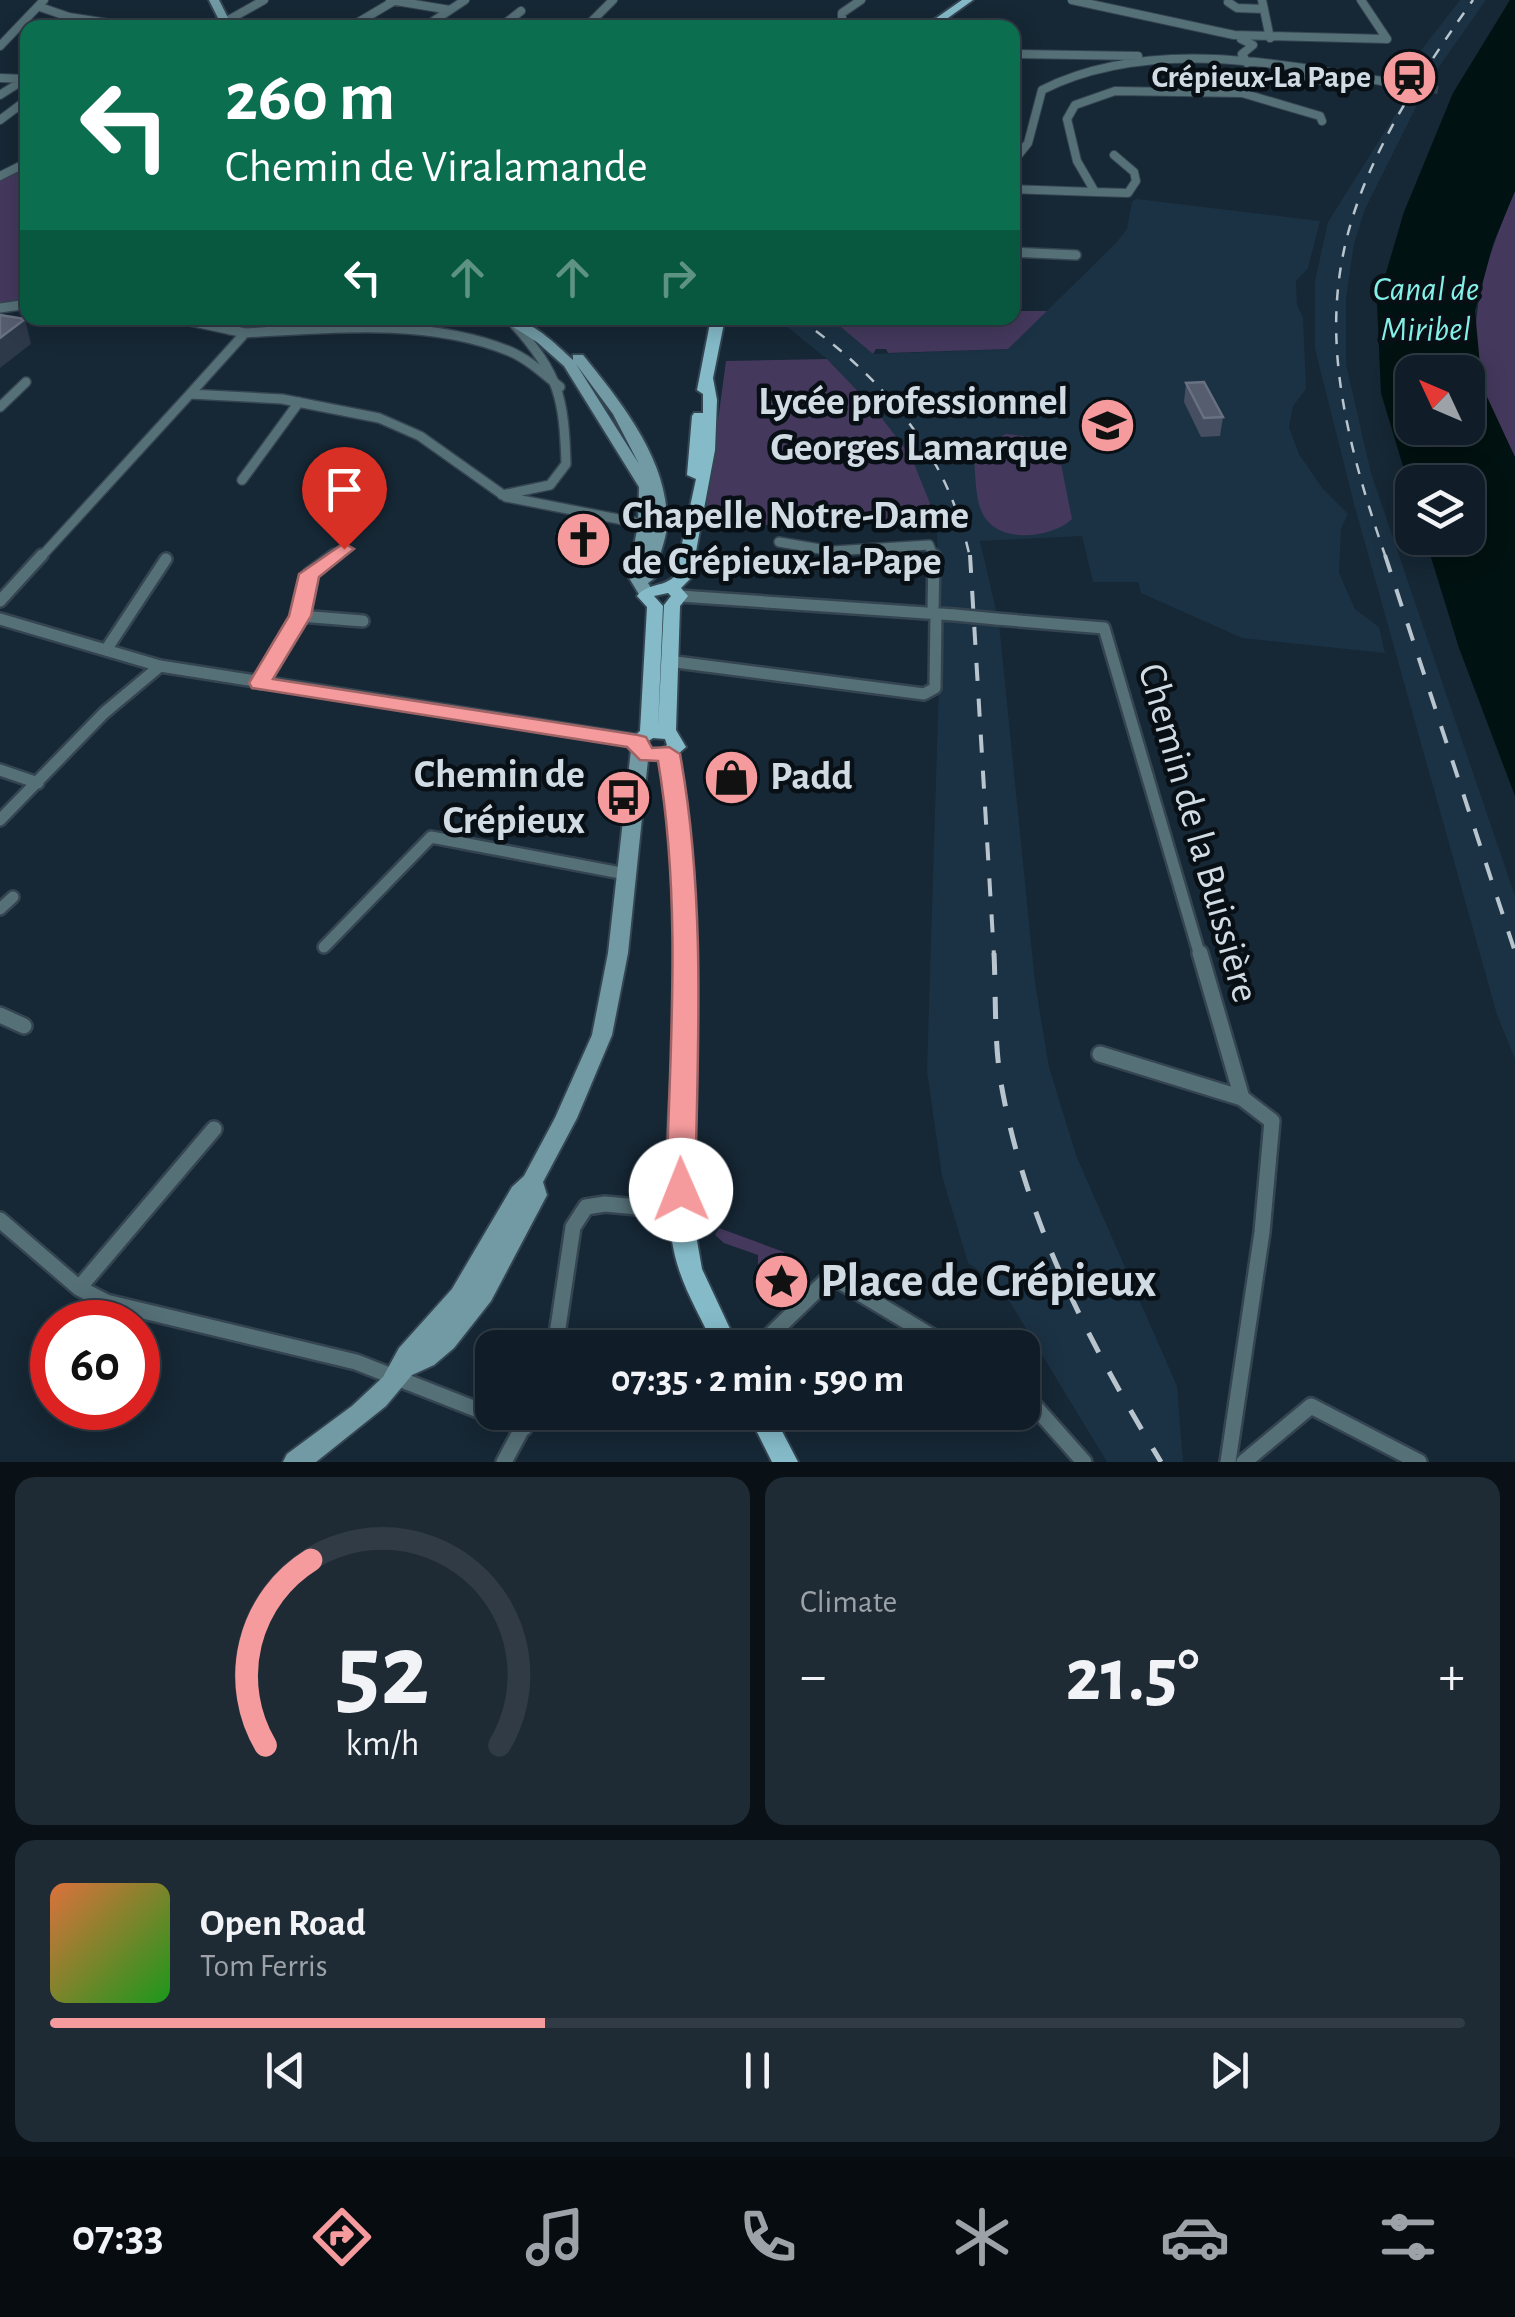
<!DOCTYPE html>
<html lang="en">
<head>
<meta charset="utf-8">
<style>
	:root { --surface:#101d28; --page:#1e2a34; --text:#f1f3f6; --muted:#9ca2a8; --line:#303b45; --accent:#f59b9d }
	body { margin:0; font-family:"Alegreya Sans",sans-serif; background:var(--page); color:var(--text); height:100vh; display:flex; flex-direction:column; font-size:38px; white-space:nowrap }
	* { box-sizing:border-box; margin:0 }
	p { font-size:32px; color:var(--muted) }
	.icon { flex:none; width:55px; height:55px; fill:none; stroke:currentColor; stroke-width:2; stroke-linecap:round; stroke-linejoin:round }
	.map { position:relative; height:1462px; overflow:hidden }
	.details { display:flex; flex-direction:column; gap:15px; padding:15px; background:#091016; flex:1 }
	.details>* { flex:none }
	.guide { position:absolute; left:20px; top:20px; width:1000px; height:305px; border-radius:20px; box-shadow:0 5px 25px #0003,0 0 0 2px var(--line); background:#0b6e4f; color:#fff; overflow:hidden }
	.needle { width:65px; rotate:314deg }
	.buttons { position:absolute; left:1395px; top:355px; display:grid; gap:20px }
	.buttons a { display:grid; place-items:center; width:90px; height:90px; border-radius:20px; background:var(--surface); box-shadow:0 5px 25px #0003,0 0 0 2px var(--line); font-size:50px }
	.speed { position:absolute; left:30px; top:1300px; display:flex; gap:20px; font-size:50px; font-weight:700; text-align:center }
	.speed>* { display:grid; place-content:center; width:130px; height:130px; border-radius:50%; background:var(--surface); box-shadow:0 5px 25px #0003,0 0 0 2px var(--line); line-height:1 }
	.speed .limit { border:15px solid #d22; background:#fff; color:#111 }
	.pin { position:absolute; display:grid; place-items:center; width:85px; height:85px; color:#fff; margin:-102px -42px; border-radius:50% 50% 50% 0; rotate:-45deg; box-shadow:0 0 10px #0007 }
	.pin .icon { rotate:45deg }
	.me { position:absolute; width:110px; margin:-55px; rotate:359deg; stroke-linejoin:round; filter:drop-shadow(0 0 8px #0008) }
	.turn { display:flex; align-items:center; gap:35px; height:210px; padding:0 40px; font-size:45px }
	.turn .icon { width:130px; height:130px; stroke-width:2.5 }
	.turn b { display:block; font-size:70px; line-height:85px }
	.lanes { display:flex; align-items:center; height:95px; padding:0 40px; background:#0003; justify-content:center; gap:50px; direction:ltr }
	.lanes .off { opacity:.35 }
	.big { font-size:75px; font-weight:700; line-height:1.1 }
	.details .tile { flex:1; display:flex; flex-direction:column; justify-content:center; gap:15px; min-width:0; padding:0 35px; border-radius:20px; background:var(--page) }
	.details .dial { align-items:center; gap:0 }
	.dial svg { height:260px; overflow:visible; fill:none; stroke:var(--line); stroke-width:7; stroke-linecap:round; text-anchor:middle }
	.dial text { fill:var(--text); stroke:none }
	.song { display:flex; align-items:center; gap:30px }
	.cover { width:120px; height:120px; border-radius:15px; background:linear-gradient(135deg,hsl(20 70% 55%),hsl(120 70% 35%)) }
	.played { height:10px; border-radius:5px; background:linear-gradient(90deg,var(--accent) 35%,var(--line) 35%) }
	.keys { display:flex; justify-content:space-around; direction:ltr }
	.heat { display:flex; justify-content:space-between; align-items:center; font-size:55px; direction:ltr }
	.details .tiles { flex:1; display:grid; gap:15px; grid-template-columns:1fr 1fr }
	.tile:last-child { grid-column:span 2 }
	.trip { position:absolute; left:475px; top:1330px; width:565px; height:100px; border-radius:20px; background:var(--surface); box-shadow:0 5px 25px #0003,0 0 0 2px var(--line); font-weight:700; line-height:100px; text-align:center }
	.dock { display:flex; height:160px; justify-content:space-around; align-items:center; background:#060c10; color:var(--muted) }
	.dock .icon { width:70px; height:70px }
	.dock .active { color:var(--accent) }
	.dock b { font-size:45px; color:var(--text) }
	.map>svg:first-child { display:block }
	.built { fill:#1b3244 }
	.green { fill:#44395d }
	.water { fill:#001211; fill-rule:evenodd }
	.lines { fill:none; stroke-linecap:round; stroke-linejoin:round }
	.street-tunnel { stroke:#32424f; stroke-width:8; stroke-dasharray:8 4; stroke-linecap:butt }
	.street-far3-casing { stroke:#344451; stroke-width:10 }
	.street-far2-casing { stroke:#344451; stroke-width:12 }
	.street-far1-casing { stroke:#344451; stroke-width:16 }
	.street-casing { stroke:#344451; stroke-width:20 }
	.secondary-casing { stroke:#344451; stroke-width:4 }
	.primary-casing { stroke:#344451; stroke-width:4 }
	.street-far3 { stroke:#567077; stroke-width:8 }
	.street-far2 { stroke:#567077; stroke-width:9 }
	.street-far1 { stroke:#567077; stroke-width:11 }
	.street { stroke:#567077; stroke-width:15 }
	.secondary { fill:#719aa5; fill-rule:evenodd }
	.primary { fill:#85bbc9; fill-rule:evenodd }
	.rail-far2 { stroke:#b9c5ce; stroke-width:2.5; stroke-dasharray:11 11; stroke-linecap:butt }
	.rail-far1 { stroke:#b9c5ce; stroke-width:4; stroke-dasharray:18 18; stroke-linecap:butt }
	.rail { stroke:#b9c5ce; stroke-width:5; stroke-dasharray:22 22; stroke-linecap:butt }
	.street-bridge-casing { stroke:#344451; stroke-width:16; stroke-linecap:butt }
	.street-bridge { stroke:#567077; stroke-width:11 }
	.wall { fill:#464e61 }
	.shaded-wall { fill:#2d3849 }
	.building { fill:#555d6f; stroke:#687181; stroke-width:2.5 }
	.route { fill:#f59b9d; stroke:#9f6566; stroke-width:2.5 }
	.labels { text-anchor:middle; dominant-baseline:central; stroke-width:9; stroke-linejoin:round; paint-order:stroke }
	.far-poi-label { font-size:32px; font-weight:bold; fill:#d0dbe4; stroke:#080f15; text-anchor:end }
	.far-water-label { font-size:35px; font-style:italic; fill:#85f0e8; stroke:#080f15 }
	.poi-label { font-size:40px; font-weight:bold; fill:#d0dbe4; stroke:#080f15; text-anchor:end }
	.street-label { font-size:40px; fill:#d0dbe4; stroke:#080f15 }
	.near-poi-label { font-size:48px; font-weight:bold; fill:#d0dbe4; stroke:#080f15; text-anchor:start }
</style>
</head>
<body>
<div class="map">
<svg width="1515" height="1462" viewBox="0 0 1515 1462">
	<rect width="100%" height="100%" fill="#162735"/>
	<path class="built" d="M1460 0H1486L1429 81 1365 209 1354 244 1346 299V364L1371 473 1515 896V1059L1497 1015 1354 504 1315 349V281L1328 222 1424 69 1413 67 1422 49Z
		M1137 199 1320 221 1308 268 1296 281 1297 305 1303 317 1306 389 1293 406 1289 427 1299 454 1323 489 1348 514 1341 529 1339 573 1355 609 1379 627 1385 653 1242 638 1141 593 1138 582H1093L1082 536 980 541 999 623 1035 982 1049 1067 1076 1155 1177 1386 1183 1462H1107L999 1284 968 1263 942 1176 927 1071 941 619 936 518 911 456 874 408 827 359 776 318H830L873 354 1008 349 1116 243 1127 229 1132 201Z"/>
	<path class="green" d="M27 164V302L0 305V178Z
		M1515 191V457C1504 435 1489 411 1482 387 1463 320 1489 252 1515 191Z
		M1013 311H1047L1008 349 888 353 886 349H876L873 354 830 318H1012Z
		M827 359 874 408 911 456 936 518 721 527 704 524 726 361Z
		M1006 434 1041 438 1058 449 1072 519C1053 537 1004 544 986 519 974 505 976 468 973 450Z
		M719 1228 784 1252 789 1262C787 1281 772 1279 758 1279V1255L724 1243 715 1235Z"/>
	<path class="water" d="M1510 0H1515V191L1493 244 1475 311 1482 386 1515 457V796L1459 648 1425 538H1468V482H1412V496L1381 393 1377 303 1404 212 1453 93ZM1468 372V428H1412V372Z"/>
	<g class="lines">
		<path class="street-tunnel" d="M1410 86 1438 90"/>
		<defs>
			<path id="street-far3" d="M390 0 450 10 423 28
				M1072 0 1234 35 1387 39
				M1262 0 1270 38
				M1361 0 1387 39
				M1228 2 1237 8 1264 9
				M40 7 69 17 140 28
				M450 10 465 0
				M225 22 264 0
				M357 23 394 1
				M209 28 217 22 227 25
				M499 28 521 11
				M585 28 613 0
				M842 28V13L861 0
				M1241 39 1253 45 1242 54 1247 63
				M0 46 44 0
				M1012 54 1138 56
				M1294 72 1332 84
				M0 78 26 79
				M0 95 25 79
				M0 120 28 99
				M1012 163 1028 143 1042 90C1154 34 1292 66 1410 86
				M0 176 28 162
				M1012 189 1095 192 1077 161 1067 119 1075 105 1115 91 1242 93 1320 116 1322 121
				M1095 192 1128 193 1136 181 1134 172 1114 155"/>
			<path id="street-far2" d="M1012 252 1076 255
				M0 308 28 304
				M176 318 245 333 190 394 282 399 379 418 420 436 506 497 649 525
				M230 330 244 318
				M245 333C330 328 429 318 509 351 528 359 544 374 560 387
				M0 407 26 382
				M242 480 299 402
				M502 495 550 485 566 464C564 398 559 374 514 324
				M779 542 832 551 929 545 934 558
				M40 558 190 394
				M331 558 344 549"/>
			<path id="street-far1" d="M680 596 955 615
				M0 601 42 555
				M933 613 934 555
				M300 616 363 621
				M0 619 160 666 638 741
				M996 619 1104 628 1200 956
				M106 650 166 559
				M668 661 924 694 935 688 936 614
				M260 683 300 616 309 574 335 555
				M0 770 38 783
				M0 820 104 713 160 666
				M0 909 13 897
				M324 947 431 837 626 874"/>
			<path id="street" d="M1200 953 1242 1098 1272 1121 1262 1232 1228 1462
				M0 1015 24 1026
				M1100 1054 1242 1098
				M0 1220 79 1288 106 1302 356 1362 524 1428
				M79 1288 214 1129
				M555 1348 573 1227 586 1207 605 1204 681 1211
				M757 1348 827 1280H838L951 1348
				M1022 1392 1084 1462
				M504 1462 531 1412
				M1244 1462 1311 1406 1419 1462"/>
			<path id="secondary" d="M209 0H219L233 28H223Z
				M499 318C529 316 552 341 573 360V355H583C621 402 669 461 667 525 666 543 656 560 655 578L648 583 654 593 652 596H640L628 576 638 525 639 487 564 366 537 342ZM576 364 613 414 639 464Z
				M640 745 649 750 628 953 612 1035 577 1118 543 1182 547 1195 491 1301 454 1348 434 1365 412 1375 386 1406 316 1462H283L287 1454 352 1406 383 1377 399 1348 452 1289 512 1187 524 1176 555 1118 592 1035 608 953 631 750Z"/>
			<path id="primary" d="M962 0H973L934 28H922Z
				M711 318H725L713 378 717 400 715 450 691 578 681 588 688 596 680 606 676 730 686 747 678 754 687 821 694 925 690 1201 702 1269 739 1348H715C701 1317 683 1289 675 1256 659 1184 671 1109 673 1035 677 943 674 851 661 760L637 757 629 741 640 731 647 607 637 596C649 582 663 588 675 576L696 479 687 475 692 416 694 413H703V394L697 390ZM668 593 671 596 664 605 658 728 663 606 654 596ZM653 738 665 739 667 745 661 749 650 748 647 742Z
				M747 1412H772L798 1462H772Z"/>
		</defs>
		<use href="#street-far3" class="street-far3-casing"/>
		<use href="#street-far2" class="street-far2-casing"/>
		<use href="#street-far1" class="street-far1-casing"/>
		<use href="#street" class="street-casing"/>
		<use href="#secondary" class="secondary-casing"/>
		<use href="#primary" class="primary-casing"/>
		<use href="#street-far3" class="street-far3"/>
		<use href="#street-far2" class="street-far2"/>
		<use href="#street-far1" class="street-far1"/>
		<use href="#street" class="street"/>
		<use href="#secondary" class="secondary"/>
		<use href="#primary" class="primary"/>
		<path class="rail-far2" d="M798 318C884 378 948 454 970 558
			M1386 558C1300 312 1323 211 1473 0"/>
		<path class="rail-far1" d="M970 555 994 956
			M1385 555 1515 952"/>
		<path class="rail" d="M994 953C996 996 994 1041 1001 1083 1025 1221 1090 1344 1161 1462"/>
		<defs>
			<path id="street-bridge" d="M955 615 996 619"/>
		</defs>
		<use href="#street-bridge" class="street-bridge-casing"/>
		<use href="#street-bridge" class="street-bridge"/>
	</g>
	<path class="wall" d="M1186 383 1223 417 1220 436 1201 437 1184 402Z
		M583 519V533L580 547 559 546 558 533Z"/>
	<path class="shaded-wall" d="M25 319 31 344 0 368V338Z
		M583 519V533L580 547 579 533Z"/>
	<path class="building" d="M0 315 25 319 0 338Z
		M1204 382 1223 417 1204 418 1186 383Z
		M583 519 579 533H558L572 523Z"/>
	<path class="route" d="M344 543 354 549 319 577 311 616 273 679 638 735 646 737 652 748 669 747 680 754C706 896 698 1046 695 1190L691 1198H670L666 1190C670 1049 682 901 658 761L640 760 627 747 252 688 249 683 289 616 299 574Z"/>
	<defs>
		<symbol id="station-disc" viewBox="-11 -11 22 22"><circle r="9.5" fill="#f59b9d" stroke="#080f15"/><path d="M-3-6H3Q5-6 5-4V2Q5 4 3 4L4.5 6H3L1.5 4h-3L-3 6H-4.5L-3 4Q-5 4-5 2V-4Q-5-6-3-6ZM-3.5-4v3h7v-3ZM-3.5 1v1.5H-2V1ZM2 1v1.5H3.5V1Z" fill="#111"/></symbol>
		<symbol id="school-disc" viewBox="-11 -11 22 22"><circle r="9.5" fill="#f59b9d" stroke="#080f15"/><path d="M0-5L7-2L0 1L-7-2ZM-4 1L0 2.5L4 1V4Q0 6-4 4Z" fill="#111"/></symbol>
		<symbol id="church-disc" viewBox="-11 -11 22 22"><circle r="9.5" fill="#f59b9d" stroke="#080f15"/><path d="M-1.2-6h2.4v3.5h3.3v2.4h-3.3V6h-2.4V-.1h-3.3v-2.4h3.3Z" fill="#111"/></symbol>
		<symbol id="shop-disc" viewBox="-11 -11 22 22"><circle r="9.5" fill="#f59b9d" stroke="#080f15"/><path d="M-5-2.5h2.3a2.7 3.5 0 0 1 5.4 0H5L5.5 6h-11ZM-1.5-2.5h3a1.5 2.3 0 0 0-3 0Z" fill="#111"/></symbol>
		<symbol id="bus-disc" viewBox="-11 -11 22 22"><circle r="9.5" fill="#f59b9d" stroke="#080f15"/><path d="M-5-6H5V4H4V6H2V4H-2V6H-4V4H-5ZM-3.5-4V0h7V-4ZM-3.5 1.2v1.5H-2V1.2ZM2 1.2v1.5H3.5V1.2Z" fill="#111"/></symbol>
		<symbol id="sight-disc" viewBox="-11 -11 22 22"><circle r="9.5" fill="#f59b9d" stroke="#080f15"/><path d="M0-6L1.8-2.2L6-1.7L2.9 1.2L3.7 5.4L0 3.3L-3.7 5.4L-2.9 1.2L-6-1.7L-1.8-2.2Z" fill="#111"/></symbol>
	</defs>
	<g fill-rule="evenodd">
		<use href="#station-disc" x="1378" y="46" width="63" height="63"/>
		<use href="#school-disc" x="1076" y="394" width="63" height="63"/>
		<use href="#church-disc" x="552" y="508" width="63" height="63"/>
		<use href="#shop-disc" x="700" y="746" width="63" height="63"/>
		<use href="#bus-disc" x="592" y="766" width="63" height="63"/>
		<use href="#sight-disc" x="750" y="1250" width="63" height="63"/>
	</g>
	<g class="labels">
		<g class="far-poi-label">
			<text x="1371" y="77">Crépieux-La Pape</text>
		</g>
		<g class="far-water-label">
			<text x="1426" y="289">Canal de<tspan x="1426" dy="40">Miribel</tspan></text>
		</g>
		<g class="poi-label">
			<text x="1068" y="402">Lycée professionnel<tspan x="1068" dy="46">Georges Lamarque</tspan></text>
			<text x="622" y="516" text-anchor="start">Chapelle Notre-Dame<tspan x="622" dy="46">de Crépieux-la-Pape</tspan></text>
			<text x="585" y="775">Chemin de<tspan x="585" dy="46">Crépieux</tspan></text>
			<text x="770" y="777" text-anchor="start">Padd</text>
		</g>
		<g class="street-label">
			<text transform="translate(1198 833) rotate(74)">Chemin de la Buissière</text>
		</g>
		<g class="near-poi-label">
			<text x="820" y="1282">Place de Crépieux</text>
		</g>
	</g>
</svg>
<div class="buttons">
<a><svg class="needle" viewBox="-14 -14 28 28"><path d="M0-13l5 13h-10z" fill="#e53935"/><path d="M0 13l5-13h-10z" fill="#9ca2a8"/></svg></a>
<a><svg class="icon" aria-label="layers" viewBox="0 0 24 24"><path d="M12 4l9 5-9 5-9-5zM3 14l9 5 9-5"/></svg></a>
</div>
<div class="speed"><div class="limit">60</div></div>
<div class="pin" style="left:344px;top:549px;background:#d93025"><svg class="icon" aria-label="arrive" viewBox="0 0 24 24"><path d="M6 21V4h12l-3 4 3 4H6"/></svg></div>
<svg class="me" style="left:681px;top:1190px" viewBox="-20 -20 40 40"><circle r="19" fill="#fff"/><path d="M0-13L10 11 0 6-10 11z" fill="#f59b9d"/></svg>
<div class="trip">07:35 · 2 min · 590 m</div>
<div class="guide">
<div class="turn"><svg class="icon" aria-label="left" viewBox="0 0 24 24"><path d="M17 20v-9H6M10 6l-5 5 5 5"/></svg><div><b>260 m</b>Chemin de Viralamande</div></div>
<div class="lanes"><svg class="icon" aria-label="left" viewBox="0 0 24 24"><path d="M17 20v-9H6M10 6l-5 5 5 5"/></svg><svg class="icon off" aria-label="ahead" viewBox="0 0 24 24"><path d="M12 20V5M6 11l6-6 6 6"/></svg><svg class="icon off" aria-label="ahead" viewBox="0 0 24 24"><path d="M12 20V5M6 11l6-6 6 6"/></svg><svg class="icon off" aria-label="right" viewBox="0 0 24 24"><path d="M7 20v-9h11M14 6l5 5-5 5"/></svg></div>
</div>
</div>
<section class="details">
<div class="tiles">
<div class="tile dial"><svg viewBox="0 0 100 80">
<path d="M14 69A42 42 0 1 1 86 69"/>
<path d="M14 69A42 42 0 0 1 28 12" stroke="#f59b9d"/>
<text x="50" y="56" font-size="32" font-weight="700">52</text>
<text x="50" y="72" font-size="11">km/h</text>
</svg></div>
<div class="tile"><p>Climate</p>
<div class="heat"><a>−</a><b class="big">21.5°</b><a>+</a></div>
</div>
<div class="tile">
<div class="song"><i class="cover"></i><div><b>Open Road</b><p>Tom Ferris</p></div></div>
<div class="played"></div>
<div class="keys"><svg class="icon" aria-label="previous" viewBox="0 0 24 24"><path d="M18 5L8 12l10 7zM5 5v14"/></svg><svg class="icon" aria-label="pause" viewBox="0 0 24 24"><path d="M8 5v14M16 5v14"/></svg><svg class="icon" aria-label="next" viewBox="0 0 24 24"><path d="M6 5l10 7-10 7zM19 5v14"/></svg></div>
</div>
</div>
</section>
<nav class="dock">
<b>07:33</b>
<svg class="icon active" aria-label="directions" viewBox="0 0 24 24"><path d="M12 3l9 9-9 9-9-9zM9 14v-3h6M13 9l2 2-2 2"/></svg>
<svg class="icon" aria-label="music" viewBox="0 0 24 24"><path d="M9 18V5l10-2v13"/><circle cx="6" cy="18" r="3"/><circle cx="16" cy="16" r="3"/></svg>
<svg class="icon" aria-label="phone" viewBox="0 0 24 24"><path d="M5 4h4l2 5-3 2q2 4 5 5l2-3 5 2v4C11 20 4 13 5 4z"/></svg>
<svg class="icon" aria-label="climate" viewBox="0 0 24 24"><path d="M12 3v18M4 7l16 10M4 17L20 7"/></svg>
<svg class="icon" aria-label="car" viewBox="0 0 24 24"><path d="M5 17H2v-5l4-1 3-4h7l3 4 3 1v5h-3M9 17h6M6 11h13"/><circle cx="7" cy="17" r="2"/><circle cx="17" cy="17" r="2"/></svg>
<svg class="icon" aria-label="filters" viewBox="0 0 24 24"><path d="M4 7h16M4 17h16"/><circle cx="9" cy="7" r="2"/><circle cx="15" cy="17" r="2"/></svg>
</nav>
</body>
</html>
